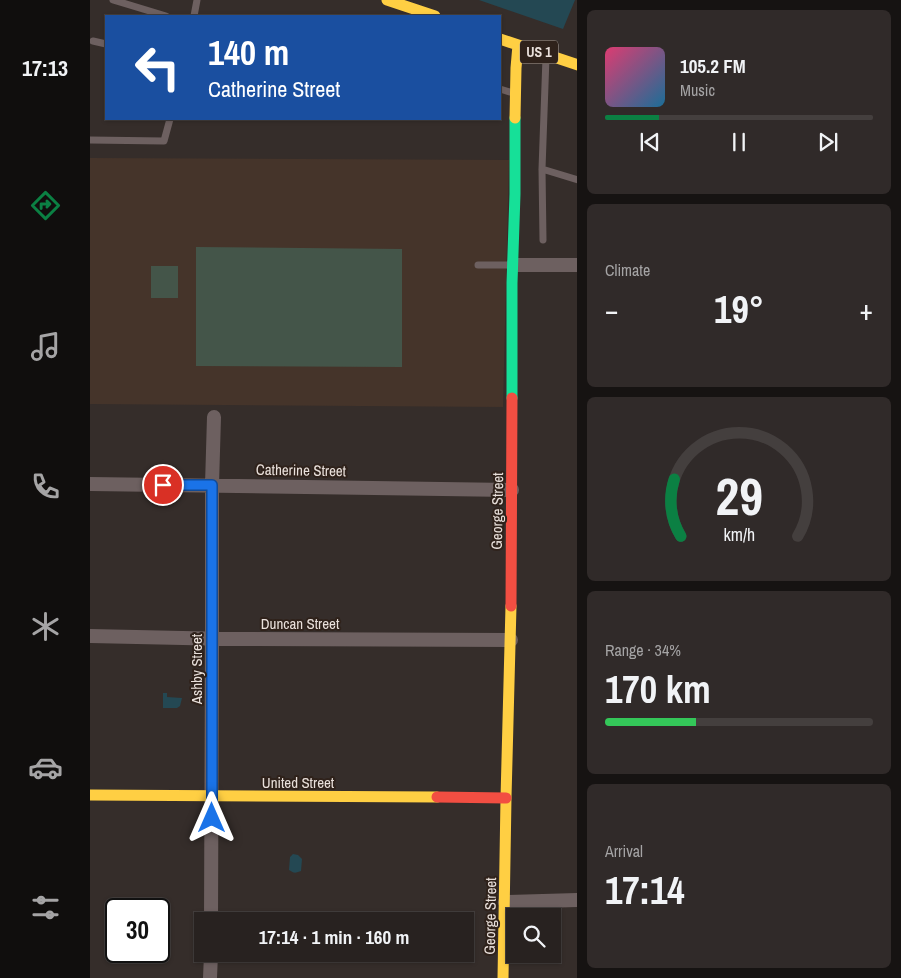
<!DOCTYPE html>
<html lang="en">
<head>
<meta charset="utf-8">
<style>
	:root { --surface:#282220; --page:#302a29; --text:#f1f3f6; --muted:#a5a4a5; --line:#443f3e; --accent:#0b8043 }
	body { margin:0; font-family:"Archivo Narrow",sans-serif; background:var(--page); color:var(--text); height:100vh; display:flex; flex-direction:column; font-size:19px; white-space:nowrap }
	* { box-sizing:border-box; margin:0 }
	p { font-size:16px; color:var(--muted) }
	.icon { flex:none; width:28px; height:28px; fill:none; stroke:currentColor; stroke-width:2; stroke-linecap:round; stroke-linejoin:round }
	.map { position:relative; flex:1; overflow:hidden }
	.side { display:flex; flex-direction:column; gap:10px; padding:10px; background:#161312; width:324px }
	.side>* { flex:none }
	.guide { position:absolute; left:15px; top:15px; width:396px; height:105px; border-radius:0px; box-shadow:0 1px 4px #0004,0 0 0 1px var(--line); background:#1a4fa0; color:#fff; overflow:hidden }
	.tools { position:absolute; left:416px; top:908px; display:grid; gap:10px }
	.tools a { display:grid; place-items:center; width:55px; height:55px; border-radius:0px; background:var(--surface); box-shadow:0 1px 4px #0004,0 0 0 1px var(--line); font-size:25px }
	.speed { position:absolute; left:15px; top:898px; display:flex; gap:10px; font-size:25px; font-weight:700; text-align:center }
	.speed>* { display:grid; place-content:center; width:65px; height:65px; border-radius:50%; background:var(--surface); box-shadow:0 1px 4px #0004,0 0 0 1px var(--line); line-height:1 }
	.speed .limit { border:2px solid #111; border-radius:8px; background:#fff; color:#111 }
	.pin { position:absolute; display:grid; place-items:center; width:42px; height:42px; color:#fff; margin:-21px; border:2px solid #fff; border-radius:50%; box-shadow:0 1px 5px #0007 }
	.me { position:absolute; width:55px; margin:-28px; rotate:0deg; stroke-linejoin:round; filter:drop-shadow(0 0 4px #0008) }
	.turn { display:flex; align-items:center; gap:18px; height:105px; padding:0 20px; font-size:22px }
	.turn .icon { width:65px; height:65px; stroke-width:2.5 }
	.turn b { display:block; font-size:35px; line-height:42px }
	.big { font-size:38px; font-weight:700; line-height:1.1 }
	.side .tile { flex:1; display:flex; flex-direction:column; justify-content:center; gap:8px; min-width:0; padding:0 18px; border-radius:8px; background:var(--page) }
	.side .dial { align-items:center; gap:0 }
	.dial svg { height:130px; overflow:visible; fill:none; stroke:var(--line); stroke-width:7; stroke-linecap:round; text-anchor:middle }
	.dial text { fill:var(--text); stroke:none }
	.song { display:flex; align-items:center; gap:15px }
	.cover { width:60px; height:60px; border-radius:8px; background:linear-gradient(135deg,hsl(340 70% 55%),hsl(200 70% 35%)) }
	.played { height:5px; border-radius:2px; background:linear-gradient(90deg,var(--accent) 20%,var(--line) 20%) }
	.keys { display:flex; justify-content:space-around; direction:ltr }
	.heat { display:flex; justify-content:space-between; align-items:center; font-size:28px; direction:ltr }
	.charge { height:8px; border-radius:4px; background:linear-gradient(90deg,#34c759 34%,var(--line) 0) }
	.trip { position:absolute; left:104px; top:912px; width:280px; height:50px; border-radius:0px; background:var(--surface); box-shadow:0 1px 4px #0004,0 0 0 1px var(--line); font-weight:700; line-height:50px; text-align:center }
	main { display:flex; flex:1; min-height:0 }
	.menu { display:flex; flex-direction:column; width:90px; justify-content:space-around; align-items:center; background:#100e0d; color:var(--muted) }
	.menu .icon { width:35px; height:35px }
	.menu .current { color:var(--accent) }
	.menu b { font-size:22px; color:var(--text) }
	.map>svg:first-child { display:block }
	.built { fill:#45342a }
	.green { fill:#445549 }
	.water { fill:#244853 }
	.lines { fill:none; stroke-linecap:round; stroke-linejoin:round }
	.lane { stroke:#6d6060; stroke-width:7 }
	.street { stroke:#6d6060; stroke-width:14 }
	.fast { stroke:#16e098; stroke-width:11 }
	.slow { stroke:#ffcf43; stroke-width:11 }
	.jam { stroke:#f24e42; stroke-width:11 }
	.route-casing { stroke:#114b97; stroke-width:12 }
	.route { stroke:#1a73e8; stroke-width:9 }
	.labels { text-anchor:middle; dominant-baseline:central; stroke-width:4; stroke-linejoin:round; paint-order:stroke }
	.shield { fill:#2f221b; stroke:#b1a7a1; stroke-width:1 }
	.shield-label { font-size:14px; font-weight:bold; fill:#e9e0db }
	.street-label { font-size:15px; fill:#e9e0db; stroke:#2f221b }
</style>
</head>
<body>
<main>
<nav class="menu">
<b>17:13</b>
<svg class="icon current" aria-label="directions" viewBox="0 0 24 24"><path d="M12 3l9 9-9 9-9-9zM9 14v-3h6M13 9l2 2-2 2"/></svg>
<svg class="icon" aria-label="music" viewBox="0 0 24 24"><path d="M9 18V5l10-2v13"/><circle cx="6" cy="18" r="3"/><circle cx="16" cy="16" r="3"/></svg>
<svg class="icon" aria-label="phone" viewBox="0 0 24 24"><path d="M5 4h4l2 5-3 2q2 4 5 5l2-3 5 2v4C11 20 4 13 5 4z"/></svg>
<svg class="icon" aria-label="climate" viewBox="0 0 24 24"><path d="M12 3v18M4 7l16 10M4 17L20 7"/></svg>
<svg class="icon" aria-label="car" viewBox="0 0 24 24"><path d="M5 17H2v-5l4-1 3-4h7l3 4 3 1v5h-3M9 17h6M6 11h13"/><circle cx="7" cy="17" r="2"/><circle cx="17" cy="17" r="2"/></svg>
<svg class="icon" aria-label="filters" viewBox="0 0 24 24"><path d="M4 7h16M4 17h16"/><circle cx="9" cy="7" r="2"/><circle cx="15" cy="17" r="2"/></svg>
</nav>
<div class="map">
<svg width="488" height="978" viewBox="0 0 488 978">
	<rect width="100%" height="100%" fill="#352d2a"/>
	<path class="built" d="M0 158 419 160 413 407 0 404Z"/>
	<path class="green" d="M106 247 312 249V367L106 366Z
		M61 266H88V298H61Z"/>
	<path class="water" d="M389 0H485L473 29Z
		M73 693H77V697L92 698 90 706 87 708H73Z
		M203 854 208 855 212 859 211 871C204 873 206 874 199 870L200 857Z"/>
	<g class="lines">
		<path class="lane" d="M23 0 76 16
			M104 16 107 0
			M3 41 16 44
			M410 89 423 93
			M0 140 74 141 80 119
			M452 169 488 180
			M453 240 452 169 456 57
			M388 265H420"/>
		<path class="street" d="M423 265H488
			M0 484 422 490
			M0 636 139 639 421 640
			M415 902 488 900
			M121 921 122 638V485L124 417
			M120 978 121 954"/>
		<path class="fast" d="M422 398V283L425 194V118"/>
		<path class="slow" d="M297 0 345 16
			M410 39 488 65
			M425 118 426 68 428 45
			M0 795 347 797
			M413 978 416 798 421 606"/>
		<path class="jam" d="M421 606 422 398
			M347 797 416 798"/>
	</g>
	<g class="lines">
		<defs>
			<path id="route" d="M73 485H122V818"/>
		</defs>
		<use href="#route" class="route-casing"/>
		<use href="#route" class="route"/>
	</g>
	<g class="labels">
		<rect class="shield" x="430" y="40.5" width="38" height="23" rx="4"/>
		<g class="shield-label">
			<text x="449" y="52">US 1</text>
		</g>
		<g class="street-label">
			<text transform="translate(211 470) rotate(1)">Catherine Street</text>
			<text transform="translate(407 511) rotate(-89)">George Street</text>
			<text x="210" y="623">Duncan Street</text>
			<text transform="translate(106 669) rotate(-90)">Ashby Street</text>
			<text x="208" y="782">United Street</text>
			<text transform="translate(400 916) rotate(-89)">George Street</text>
		</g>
	</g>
</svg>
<div class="tools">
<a><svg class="icon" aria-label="search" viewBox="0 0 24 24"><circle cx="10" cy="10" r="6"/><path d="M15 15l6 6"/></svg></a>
</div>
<div class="speed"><div class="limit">30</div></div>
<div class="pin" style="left:73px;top:485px;background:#d93025"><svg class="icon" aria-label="arrive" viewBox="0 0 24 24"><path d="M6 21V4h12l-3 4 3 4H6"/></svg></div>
<svg class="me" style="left:122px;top:818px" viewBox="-20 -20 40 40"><path d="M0-17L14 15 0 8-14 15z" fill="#1a73e8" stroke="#fff" stroke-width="4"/></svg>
<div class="trip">17:14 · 1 min · 160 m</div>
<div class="guide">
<div class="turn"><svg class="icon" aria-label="left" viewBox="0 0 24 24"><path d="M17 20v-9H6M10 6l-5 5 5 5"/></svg><div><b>140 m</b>Catherine Street</div></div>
</div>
</div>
<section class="side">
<div class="tile">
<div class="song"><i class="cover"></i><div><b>105.2 FM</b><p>Music</p></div></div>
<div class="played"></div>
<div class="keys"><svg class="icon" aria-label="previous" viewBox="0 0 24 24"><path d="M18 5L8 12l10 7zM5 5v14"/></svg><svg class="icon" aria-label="pause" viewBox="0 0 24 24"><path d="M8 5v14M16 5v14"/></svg><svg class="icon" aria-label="next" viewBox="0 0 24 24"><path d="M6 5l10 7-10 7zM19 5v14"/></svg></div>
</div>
<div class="tile"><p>Climate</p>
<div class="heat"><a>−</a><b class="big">19°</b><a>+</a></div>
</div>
<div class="tile dial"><svg viewBox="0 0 100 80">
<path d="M14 69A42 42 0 1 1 86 69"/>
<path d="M14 69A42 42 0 0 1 10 34" stroke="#0b8043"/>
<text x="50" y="56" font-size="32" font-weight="700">29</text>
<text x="50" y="72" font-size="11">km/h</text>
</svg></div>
<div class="tile"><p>Range · 34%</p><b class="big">170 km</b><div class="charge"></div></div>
<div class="tile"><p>Arrival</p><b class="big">17:14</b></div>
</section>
</main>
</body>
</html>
